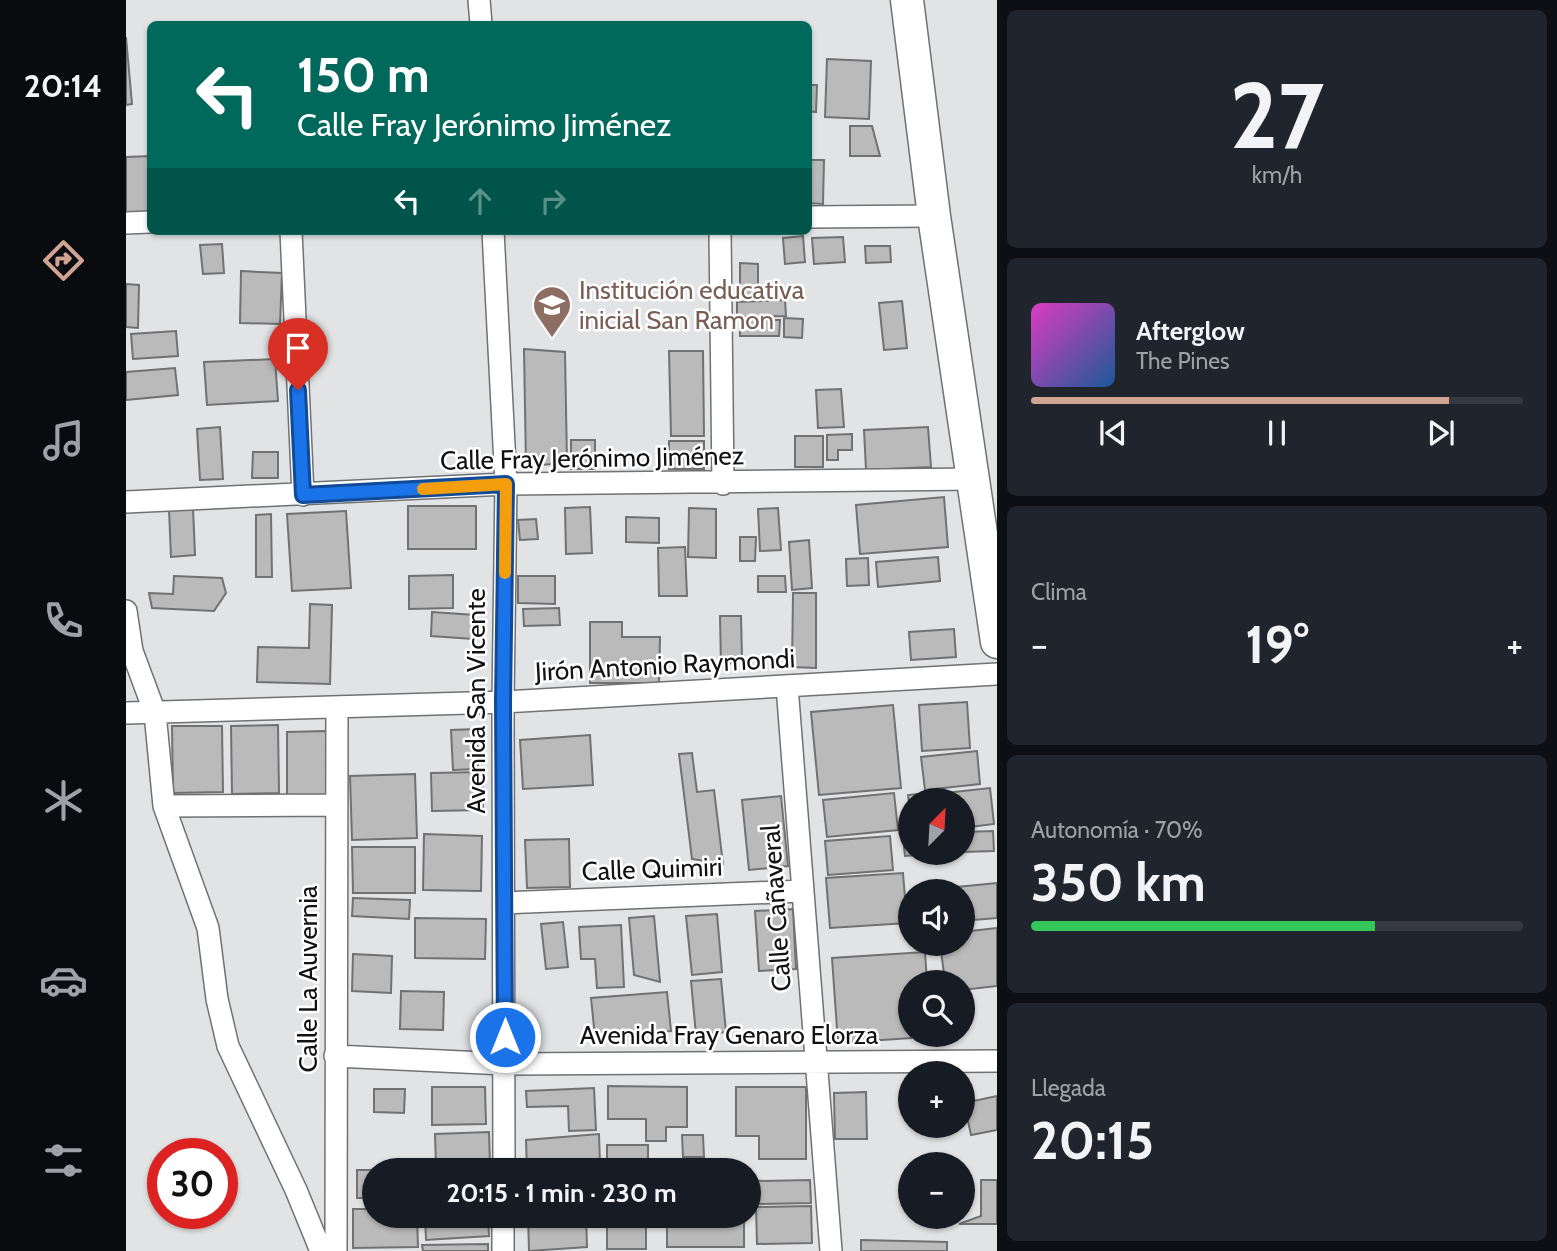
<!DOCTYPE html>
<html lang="es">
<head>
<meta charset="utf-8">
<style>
	:root { --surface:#171b24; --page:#20242c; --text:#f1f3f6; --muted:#9ea1a6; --line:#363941; --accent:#d0a392 }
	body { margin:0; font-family:Cabin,sans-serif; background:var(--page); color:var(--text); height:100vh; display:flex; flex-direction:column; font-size:26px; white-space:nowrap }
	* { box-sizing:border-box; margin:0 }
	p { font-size:23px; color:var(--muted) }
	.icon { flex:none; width:38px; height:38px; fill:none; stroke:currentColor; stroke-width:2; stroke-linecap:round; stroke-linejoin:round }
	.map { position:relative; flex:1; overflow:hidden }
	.side { display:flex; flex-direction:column; gap:10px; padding:10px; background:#0d0f14; width:560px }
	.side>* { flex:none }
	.guide { position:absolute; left:21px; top:21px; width:665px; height:214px; border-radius:10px; box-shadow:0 2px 5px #0004; background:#00695c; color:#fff; overflow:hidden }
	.needle { width:46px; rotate:24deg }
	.controls { position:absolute; left:772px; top:788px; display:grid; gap:14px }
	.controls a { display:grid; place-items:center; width:77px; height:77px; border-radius:50%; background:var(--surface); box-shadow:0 2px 5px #0004; font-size:35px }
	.speed { position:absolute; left:21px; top:1138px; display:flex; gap:14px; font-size:35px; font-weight:700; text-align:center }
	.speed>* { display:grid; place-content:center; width:91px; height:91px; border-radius:50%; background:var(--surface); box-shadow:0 2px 5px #0004; line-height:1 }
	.speed .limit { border:10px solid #d22; background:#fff; color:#111 }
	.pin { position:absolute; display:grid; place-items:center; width:60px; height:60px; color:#fff; margin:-72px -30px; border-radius:50% 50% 50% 0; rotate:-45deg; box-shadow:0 0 7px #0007 }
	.pin .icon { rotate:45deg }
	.me { position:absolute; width:77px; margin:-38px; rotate:0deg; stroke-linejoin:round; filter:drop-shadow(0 0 5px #0008) }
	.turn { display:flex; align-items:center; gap:24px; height:147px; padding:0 35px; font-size:32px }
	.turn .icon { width:91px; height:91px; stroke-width:2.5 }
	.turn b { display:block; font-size:49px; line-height:60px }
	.lanes { display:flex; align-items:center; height:66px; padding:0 35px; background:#0003; justify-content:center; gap:35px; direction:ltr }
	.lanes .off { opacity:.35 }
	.big { font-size:52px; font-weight:800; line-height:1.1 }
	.side .card { flex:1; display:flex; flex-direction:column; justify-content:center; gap:10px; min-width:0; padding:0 24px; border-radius:10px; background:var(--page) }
	.side .dial { align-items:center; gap:0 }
	.dial b { font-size:91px; line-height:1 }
	.song { display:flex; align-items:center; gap:21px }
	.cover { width:84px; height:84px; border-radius:10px; background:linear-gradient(135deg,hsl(310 70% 55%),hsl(210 70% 35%)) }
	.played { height:7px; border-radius:4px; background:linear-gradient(90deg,var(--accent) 85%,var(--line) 85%) }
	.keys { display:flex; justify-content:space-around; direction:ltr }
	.heat { display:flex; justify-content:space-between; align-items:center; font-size:38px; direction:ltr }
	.charge { height:10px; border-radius:5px; background:linear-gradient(90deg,#34c759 70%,var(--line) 0) }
	.trip { position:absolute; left:236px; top:1158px; width:399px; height:70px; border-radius:35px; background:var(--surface); box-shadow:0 2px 5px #0004; font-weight:800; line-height:70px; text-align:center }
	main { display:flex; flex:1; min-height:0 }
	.tab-bar { display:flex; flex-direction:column; width:126px; justify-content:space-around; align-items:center; background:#090b0e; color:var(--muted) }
	.tab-bar .icon { width:49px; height:49px }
	.tab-bar .on { color:var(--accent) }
	.tab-bar b { font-size:32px; color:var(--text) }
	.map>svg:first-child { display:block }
	.building { fill:#bbbabb; stroke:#727172; stroke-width:2 }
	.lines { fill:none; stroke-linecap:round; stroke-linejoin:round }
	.street-casing { stroke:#707172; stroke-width:24 }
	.primary-casing { stroke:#707172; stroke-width:35 }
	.street { stroke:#fff; stroke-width:21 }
	.primary { stroke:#fff; stroke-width:32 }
	.route-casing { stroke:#114b97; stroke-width:18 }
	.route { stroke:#1a73e8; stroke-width:12 }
	.slow { stroke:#f59e0b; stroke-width:12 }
	.labels { text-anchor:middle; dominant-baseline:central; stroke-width:5; stroke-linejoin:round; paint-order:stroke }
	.education-label { font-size:26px; fill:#785e54; stroke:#fff; text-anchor:start }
	.street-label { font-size:26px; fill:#121213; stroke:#fff }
</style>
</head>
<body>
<main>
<nav class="tab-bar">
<b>20:14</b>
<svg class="icon on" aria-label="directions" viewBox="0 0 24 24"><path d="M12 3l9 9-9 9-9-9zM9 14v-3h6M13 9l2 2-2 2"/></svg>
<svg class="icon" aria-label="music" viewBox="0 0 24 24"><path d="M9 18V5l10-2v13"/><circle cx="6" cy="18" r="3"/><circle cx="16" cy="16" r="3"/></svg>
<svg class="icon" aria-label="phone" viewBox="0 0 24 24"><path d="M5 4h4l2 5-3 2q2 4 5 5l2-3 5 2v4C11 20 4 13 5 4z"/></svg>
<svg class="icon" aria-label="climate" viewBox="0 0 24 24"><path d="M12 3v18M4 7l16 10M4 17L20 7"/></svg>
<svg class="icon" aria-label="car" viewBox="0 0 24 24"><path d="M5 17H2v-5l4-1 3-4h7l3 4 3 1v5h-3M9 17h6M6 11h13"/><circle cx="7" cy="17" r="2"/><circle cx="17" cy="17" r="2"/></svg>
<svg class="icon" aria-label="filters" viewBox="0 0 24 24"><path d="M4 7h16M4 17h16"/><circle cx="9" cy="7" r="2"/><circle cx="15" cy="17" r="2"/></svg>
</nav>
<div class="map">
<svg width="871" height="1251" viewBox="0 0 871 1251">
	<rect width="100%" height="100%" fill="#e2e3e5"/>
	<path class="building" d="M0 37 6 104 0 105Z
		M701 59 745 61 743 119 699 117Z
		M682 85H691L690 112 682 111Z
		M724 126H746L754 156H724Z
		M24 156V214L0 215V157Z
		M682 160H698L697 204 682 203Z
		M677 236 679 262 659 264 657 238Z
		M717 237 719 262 688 264 686 238Z
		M96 244 98 273 77 274 74 245Z
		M739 246H764L765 262 740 263Z
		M614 263 632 264V298H614Z
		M115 271 156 273 154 324 114 323Z
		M0 284 13 285 12 328 0 327Z
		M659 300 660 316 611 317V302Z
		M776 301 781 348 758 350 753 303Z
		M658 318 677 319 676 338 658 337Z
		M614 320H654L653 336H614Z
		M50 331 52 356 7 359 5 334Z
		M398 349 439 352 441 463 400 466Z
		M543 351H577L578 436H545Z
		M149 359 152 401 81 405 78 362Z
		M49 368 52 395 0 400V372Z
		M715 389 718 427 692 428 690 390Z
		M94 427 97 479 74 480 71 429Z
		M802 427 805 467 740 470 738 430Z
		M726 434V450H712V460H701V435Z
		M669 436H697V467H669Z
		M445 440H469V469H445Z
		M543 441H578V469H543Z
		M127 452H152V478H126Z
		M818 497 822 547 734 554 730 505Z
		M282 506H350V549H282Z
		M464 507 466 553 440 554 439 508Z
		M67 508 69 555 45 557 43 509Z
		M563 508 590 509V558L562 557Z
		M652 508 655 550 634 551 632 509Z
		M220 511 225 588 166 591 161 514Z
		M145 514 146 577H130V515Z
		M500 517 533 518V543L500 542Z
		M410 519 412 539 394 540 392 520Z
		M614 537H630L629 561H614Z
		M683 540 686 588 666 590 663 542Z
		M559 547 561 596H533L532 548Z
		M812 557 814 581 752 587 750 562Z
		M742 558 743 585 721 586 720 559Z
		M327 575V608L283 609V576Z
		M48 576 96 578 100 593 88 611 26 608 23 593 47 594Z
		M392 576H429V604L392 603Z
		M632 576H659L660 592H632Z
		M667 593H690V668L666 667Z
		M184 604 206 605 204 684 131 682 132 647 183 648Z
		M433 608 434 625 398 626 397 609Z
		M306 612 349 615 347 639 305 636Z
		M594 616H615L616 659 595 667Z
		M464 622H496V637H534L533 683H464Z
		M828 629 830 657 785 660 783 632Z
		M841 702 844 748 796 751 793 705Z
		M767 705 775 788 693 795 685 712Z
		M152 725 153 793 106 794 105 726Z
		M46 726H96L97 792 47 793Z
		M351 729 352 769 327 770 325 730Z
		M200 731V795H161V732Z
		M464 735 467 785 397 789 394 740Z
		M851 751 854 784 799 790 795 757Z
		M566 753 571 792 588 790 597 864 566 859 553 754Z
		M356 772 357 810 306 811 305 773Z
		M289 774 291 838 226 840 224 776Z
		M864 788 868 824 836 828V800H820L819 793Z
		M815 791 816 800H784V811L782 795Z
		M768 793 772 830 701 837 697 800Z
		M655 796 662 866 623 870 616 800Z
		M867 831 868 851 836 852V832Z
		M298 834 356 836 355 891 297 890Z
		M764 836 767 870 702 875 699 841Z
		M784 837V852L819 853 779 856 777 838Z
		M443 839 444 887 401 888 399 840Z
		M226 847H289V893H227Z
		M777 873 781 923 704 928 700 878Z
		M871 883V918L836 921V891H831V887Z
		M227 898 284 900 283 919 226 916Z
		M667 909 670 969 633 971 629 911Z
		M591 914 596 972 566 975 560 916Z
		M528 916 534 982 508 975 503 918Z
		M289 918 360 919 359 959 289 958Z
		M437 922 442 967 420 969 415 924Z
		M495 925 498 987 471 988 469 959H455L453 927Z
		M871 928V986L836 990V982H819L814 943H836V932Z
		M799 952 801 982H784L785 1038 712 1043 706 958Z
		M227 954 266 956 265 993 226 991Z
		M595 979 600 1032 570 1035 565 981Z
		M275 991 318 992 317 1030 274 1029Z
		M541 992 545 1031 469 1037 465 998Z
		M482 1086 561 1087V1127H540V1141H520V1119H482Z
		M306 1087H359L360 1124 306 1125Z
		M610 1087H680V1159H633V1136H610Z
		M468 1088 470 1130 443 1131 442 1106 401 1107 400 1091Z
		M248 1089H279L278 1113 248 1112Z
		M740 1092 741 1139H709L708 1093Z
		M871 1096V1130L845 1135 838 1103Z
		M363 1132 364 1165 310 1167 309 1134Z
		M473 1134 474 1164 461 1166V1171H401L400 1140Z
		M556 1135H577L578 1157H557Z
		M481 1145H522V1166H535V1171H481Z
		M541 1166H595V1171H541Z
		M231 1170H288V1171H248V1198H231Z
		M684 1180 685 1203 631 1204V1181Z
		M855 1180H871V1224H833L855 1216Z
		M685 1206 686 1243 631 1244 630 1207Z
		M227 1209H248V1216H291L292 1247 227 1248Z
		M299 1216H362L363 1236 300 1240Z
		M402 1216H460L461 1247 403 1251Z
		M481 1216H520V1249H481Z
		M541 1216H618V1247H541Z
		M735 1240 821 1242V1251H735Z
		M362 1244V1251H297L296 1245Z"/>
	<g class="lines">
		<defs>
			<path id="street" d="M353 0 355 24
				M682 217 808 216
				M0 223 24 222
				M165 231 177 495
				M367 231 380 484 377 702 378 1171
				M594 231 597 484
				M0 502 380 484 849 479
				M0 611 6 651 29 713 38 806 82 928 91 999 102 1046 170 1190 195 1251
				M661 686 705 1251
				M0 713 377 702 871 674
				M38 806 210 805
				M378 903 677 891
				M209 1056 379 1064 871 1061
				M210 1251 211 707
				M377 1251V1216"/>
			<path id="primary" d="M781 0 808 216 871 642"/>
		</defs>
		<use href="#street" class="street-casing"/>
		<use href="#primary" class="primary-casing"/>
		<use href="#street" class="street"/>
		<use href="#primary" class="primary"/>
	</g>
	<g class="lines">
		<defs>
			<path id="route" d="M172 390 177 495 380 484 377 702 379 1037"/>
		</defs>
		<use href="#route" class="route-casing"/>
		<use href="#route" class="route"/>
		<path class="slow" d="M297 489 380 484 379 573"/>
	</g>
	<defs>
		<symbol id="school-pin" viewBox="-11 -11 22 30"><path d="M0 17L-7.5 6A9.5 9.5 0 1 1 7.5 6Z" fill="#8d6e63" stroke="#fff"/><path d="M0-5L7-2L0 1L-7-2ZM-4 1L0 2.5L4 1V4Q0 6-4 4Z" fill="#fff"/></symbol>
	</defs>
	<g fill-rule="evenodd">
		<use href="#school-pin" x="404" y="283" width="44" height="60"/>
	</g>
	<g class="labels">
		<g class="education-label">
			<text x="453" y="290">Institución educativa<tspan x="453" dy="30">inicial San Ramon</tspan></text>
		</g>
		<g class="street-label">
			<text transform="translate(466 458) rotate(-1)">Calle Fray Jerónimo Jiménez</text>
			<text transform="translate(539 665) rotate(-3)">Jirón Antonio Raymondi</text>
			<text transform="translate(350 701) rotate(-90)">Avenida San Vicente</text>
			<text transform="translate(526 869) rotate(-2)">Calle Quimiri</text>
			<text transform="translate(650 908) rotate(-94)">Calle Cañaveral</text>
			<text transform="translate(182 979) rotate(-90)">Calle La Auvernia</text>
			<text x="603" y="1035">Avenida Fray Genaro Elorza</text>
		</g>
	</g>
</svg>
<div class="controls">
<a><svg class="needle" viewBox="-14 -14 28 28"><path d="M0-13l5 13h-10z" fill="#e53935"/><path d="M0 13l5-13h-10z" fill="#9ea1a6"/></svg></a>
<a><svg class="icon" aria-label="sound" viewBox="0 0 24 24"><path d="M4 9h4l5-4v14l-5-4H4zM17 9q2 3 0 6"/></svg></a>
<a><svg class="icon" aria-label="search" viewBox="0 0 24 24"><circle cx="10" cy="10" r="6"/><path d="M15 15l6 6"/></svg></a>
<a>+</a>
<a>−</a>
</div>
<div class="speed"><div class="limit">30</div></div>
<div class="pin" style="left:172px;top:390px;background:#d93025"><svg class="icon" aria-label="arrive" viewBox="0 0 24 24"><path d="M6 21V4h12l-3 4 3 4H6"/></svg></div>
<svg class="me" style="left:379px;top:1037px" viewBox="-20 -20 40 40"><circle r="17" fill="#1a73e8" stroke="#fff" stroke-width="3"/><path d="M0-11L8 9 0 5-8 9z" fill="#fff"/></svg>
<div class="trip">20:15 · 1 min · 230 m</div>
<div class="guide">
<div class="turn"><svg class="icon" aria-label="left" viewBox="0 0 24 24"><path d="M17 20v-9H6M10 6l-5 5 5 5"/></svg><div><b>150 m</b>Calle Fray Jerónimo Jiménez</div></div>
<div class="lanes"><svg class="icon" aria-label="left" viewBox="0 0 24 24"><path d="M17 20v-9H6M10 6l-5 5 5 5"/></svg><svg class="icon off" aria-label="ahead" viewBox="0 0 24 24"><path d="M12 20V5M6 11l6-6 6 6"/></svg><svg class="icon off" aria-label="right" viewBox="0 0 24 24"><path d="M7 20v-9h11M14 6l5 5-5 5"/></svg></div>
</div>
</div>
<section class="side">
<div class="card dial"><b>27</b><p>km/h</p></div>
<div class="card">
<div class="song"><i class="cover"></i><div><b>Afterglow</b><p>The Pines</p></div></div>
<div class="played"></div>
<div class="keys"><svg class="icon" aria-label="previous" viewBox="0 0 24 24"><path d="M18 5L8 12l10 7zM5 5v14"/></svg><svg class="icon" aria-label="pause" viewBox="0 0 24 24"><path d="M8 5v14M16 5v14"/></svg><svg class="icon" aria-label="next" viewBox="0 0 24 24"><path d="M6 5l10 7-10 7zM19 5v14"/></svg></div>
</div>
<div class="card"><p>Clima</p>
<div class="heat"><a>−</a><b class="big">19°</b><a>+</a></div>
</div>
<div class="card"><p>Autonomía · 70%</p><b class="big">350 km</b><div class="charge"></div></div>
<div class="card"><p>Llegada</p><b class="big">20:15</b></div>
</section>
</main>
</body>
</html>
